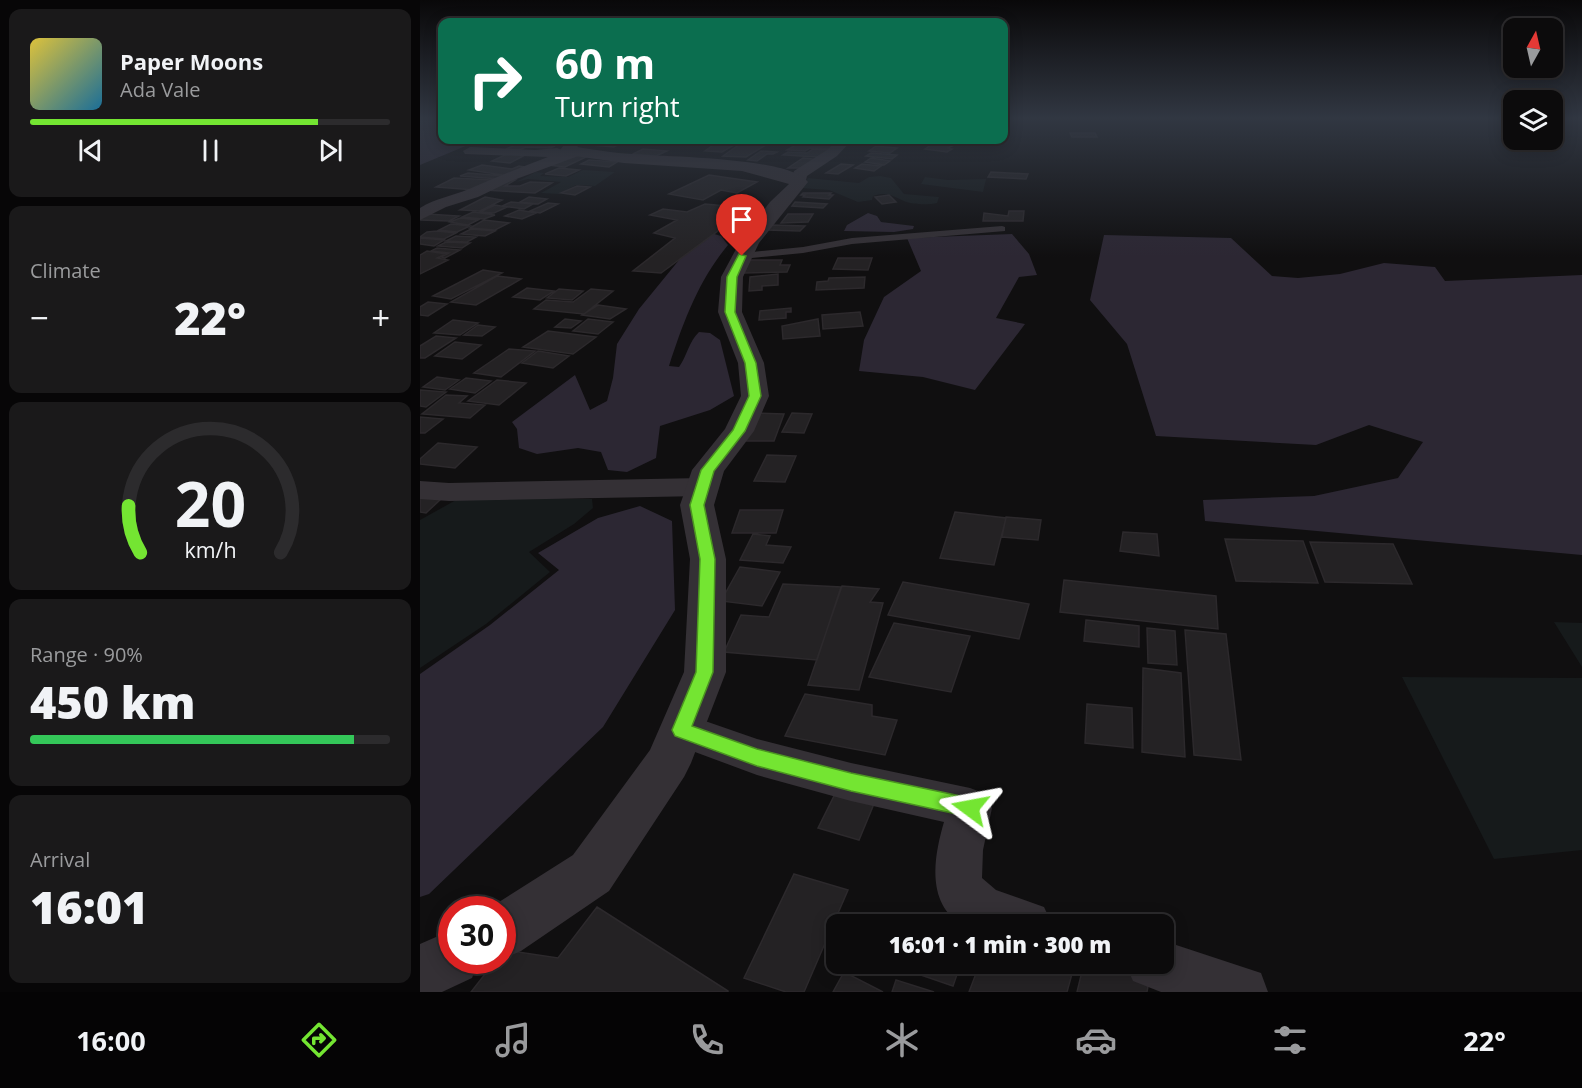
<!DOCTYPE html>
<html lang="en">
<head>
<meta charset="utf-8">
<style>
	:root { --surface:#0c0b0c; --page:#1a191a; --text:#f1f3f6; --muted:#9a9b9d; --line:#2c2b2d; --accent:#74e532 }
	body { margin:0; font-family:"Open Sans",sans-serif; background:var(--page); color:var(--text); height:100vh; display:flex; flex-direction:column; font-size:22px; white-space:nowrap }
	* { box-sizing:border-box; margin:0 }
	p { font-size:20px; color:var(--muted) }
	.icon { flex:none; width:33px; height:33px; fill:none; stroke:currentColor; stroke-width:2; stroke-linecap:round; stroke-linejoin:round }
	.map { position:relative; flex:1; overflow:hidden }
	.panel { display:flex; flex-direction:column; gap:9px; padding:9px; background:#070607; width:420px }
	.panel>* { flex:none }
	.hud { position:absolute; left:18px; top:18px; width:570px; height:126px; border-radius:12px; box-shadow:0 3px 15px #0003,0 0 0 2px var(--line); background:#0b6e4f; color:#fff; overflow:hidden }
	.needle { width:39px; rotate:8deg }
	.tools { position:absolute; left:1083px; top:18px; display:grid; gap:12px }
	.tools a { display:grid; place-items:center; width:60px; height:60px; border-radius:12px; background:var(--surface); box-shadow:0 3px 15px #0003,0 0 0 2px var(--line); font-size:30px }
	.speed { position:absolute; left:18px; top:896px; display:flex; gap:12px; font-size:30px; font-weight:700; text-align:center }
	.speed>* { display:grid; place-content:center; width:78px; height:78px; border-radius:50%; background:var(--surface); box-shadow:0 3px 15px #0003,0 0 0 2px var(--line); line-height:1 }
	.speed .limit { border:9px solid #d22; background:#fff; color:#111 }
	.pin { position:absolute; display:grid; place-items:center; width:51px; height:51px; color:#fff; margin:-62px -26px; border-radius:50% 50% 50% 0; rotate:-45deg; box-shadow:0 0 6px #0007 }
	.pin .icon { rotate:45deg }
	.me { position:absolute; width:66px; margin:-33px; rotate:283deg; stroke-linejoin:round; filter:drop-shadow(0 0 4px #0008) }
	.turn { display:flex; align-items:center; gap:21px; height:126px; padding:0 18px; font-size:27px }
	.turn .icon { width:78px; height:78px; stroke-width:2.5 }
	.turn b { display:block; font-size:42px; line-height:51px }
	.big { font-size:45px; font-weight:800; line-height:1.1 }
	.panel .card { flex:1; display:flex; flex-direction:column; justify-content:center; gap:9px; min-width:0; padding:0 21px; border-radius:12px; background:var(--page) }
	.panel .dial { align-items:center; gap:0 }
	.dial svg { height:156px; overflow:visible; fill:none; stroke:var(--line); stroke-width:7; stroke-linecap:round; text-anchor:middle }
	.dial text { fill:var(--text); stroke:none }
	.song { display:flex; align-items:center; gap:18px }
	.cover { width:72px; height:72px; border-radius:9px; background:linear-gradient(135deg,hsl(50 70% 55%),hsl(200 70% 35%)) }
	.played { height:6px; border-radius:3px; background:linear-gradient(90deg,var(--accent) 80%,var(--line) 80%) }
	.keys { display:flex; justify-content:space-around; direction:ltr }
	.heat { display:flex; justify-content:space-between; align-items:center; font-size:33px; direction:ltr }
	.charge { height:9px; border-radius:4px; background:linear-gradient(90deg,#34c759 90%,var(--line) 0) }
	.trip { position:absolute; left:406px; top:914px; width:348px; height:60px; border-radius:12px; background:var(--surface); box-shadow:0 3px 15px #0003,0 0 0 2px var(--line); font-weight:800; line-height:60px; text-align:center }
	.dock { display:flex; height:96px; justify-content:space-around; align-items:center; background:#050405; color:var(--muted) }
	.dock .icon { width:42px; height:42px }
	.dock .current { color:var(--accent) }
	.dock b { font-size:27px; color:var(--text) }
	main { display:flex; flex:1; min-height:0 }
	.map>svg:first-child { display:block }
	.green { fill:#161a1b }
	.water { fill:#2c2733 }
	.building { fill:#242224; stroke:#2c292c; stroke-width:1.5 }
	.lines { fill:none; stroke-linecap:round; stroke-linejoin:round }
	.service { fill:#343035; fill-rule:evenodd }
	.minor { fill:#343035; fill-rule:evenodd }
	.tertiary { fill:#343035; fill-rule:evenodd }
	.route { fill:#74e532; stroke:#4b9520; stroke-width:1.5 }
</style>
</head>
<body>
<main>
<section class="panel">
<div class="card">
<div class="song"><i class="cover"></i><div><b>Paper Moons</b><p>Ada Vale</p></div></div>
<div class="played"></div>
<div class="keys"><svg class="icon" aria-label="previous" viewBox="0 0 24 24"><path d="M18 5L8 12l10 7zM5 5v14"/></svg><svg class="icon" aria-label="pause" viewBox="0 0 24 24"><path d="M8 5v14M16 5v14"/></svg><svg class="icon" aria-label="next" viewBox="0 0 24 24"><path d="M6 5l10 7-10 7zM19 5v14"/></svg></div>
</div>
<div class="card"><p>Climate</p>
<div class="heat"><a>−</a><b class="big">22°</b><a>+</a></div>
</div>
<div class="card dial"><svg viewBox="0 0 100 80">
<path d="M14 69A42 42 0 1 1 86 69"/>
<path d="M14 69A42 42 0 0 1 8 45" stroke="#74e532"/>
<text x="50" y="56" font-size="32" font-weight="700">20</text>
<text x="50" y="72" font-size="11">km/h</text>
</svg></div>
<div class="card"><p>Range · 90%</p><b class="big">450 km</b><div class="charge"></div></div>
<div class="card"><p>Arrival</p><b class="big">16:01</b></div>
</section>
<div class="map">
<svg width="1162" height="992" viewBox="0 0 1162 992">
	<rect width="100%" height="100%" fill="#100f10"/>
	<path class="green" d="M163 170 195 172 175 186 156 185 139 194 121 193 141 182 108 179 96 182 116 172 124 173 120 176 148 177Z
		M460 176 471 178 484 194 519 197 517 203C510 205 492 205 484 201 473 196 466 191 453 196L452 200 438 202 409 190 381 188 388 178 439 183 449 177Z
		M505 177 528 180 566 179 563 192 501 184Z
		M90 498 172 499 173 508 154 524 109 552 130 572 66 624 0 668V520L36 500Z
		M1134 622 1162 623V667Z
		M982 677 1162 678V850L1074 859Z"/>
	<path class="water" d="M0 118H22V140H60L0 165Z
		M448 213 457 216 461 222 494 226 493 229 474 232 424 231 427 225Z
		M291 233 301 236 308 245C278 281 263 323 249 366L259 367C267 356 269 341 279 332L290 333 300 340 314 396 290 410 240 426 236 458 207 472 188 470 181 452 158 448 117 454 99 448 97 429 92 422 155 375 170 410 187 401 193 378 197 344 219 309 277 238Z
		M592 234 609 254 617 275 599 277 576 318 605 324 555 390 503 377 439 371 444 340 464 297 501 271 487 238Z
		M684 235 811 238 852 276 878 278 920 274 964 263 1015 267 1025 281 1162 275V555L785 521 783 500 894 496 978 478 1003 442 949 425 896 445 736 436 707 344 670 300Z
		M220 506 252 521 255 610 183 727 9 894 0 897V674L70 625 139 570 118 553 178 518Z"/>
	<path class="building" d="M650 133H675L677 137H652Z
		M108 140 137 142 128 146H135L130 148 106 147 99 150 86 149Z
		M181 140 190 141 189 142H202L194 147 171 145Z
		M299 141 319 142 302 152 285 151Z
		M324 141 349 143 326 157 303 156Z
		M381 142 416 145 412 149 390 148 385 151 367 150Z
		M514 143 532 146 528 148 532 149 527 152 505 149Z
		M456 146 477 148 470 153 449 151Z
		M223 149 247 151 236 156 213 154Z
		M393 149 409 150 398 157 363 155 368 152 387 153Z
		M341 151 357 152 353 154H347L337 161 328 160Z
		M451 153 477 155 472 159 446 156Z
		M87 154 105 155 90 163 72 161Z
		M155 154 170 155 145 167 129 165Z
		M383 158 394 159 381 168H368Z
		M451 158 470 161 464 165 445 162Z
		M169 160 197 162 189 167 161 164Z
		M421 164 433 165 418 174 406 173Z
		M442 164 461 166 454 171 435 168Z
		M62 165 92 169 99 166 111 168 90 176 49 170Z
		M139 168 159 170 146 176 125 174Z
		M571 172 608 174 606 179 568 177Z
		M48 173 85 176 79 179 40 176Z
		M289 175 337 182 317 193 301 190 283 200 249 194Z
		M34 178 74 180 55 190 16 187Z
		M81 180H95L85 186H100L110 182 132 183 115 193 62 190Z
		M157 186 170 187 155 195 141 193Z
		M383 193H411L409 195H413L409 199 383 197 385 195H381Z
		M469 195 476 202 462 204 455 197Z
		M65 197 82 200 60 211 40 210Z
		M109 197 127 199 118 204 100 202Z
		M91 202 113 204 104 209 82 206Z
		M375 202 407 204 403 208 372 206Z
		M128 203 138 204 120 213 110 211Z
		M285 204 329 208 241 273 213 271 255 238 234 233 257 220 230 215 243 209 267 212Z
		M75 205 87 207 74 213 60 212Z
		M99 210 116 213 102 219 85 216Z
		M589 211H604L603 221H563L564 213 588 216Z
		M53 212 75 215 64 219 42 217Z
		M7 214 39 216 29 221 0 220Z
		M368 214H393L388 222 361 223Z
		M40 218 58 220 48 225 30 222Z
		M64 220 89 223 75 230 50 228Z
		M31 224 50 226 37 232 19 230Z
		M351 225 385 226 380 231 347 230Z
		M51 229 75 231 65 236 41 234Z
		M7 232 17 231 36 233 24 239 0 237Z
		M36 236 56 237 47 242 26 241Z
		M0 238 24 240 14 246 0 244Z
		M26 242 50 243 42 248 18 246Z
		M17 248 40 250 25 258 21 257 29 253 11 251Z
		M7 251 26 254 17 258 28 260 0 274V255Z
		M418 258H452L448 270 413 269Z
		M330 260H362L360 265H370L367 272 324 273Z
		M63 270 82 273 31 299 13 296Z
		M358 274V285L342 286V290L329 291 330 277Z
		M77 276 101 279 56 305 31 302Z
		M445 277 444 288 396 290 397 282 408 281 409 278Z
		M107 288 134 291 120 300 93 297Z
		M139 289 163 291 152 300 127 298Z
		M171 289 193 291 164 314 114 309 126 300 153 302Z
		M8 302 27 304 8 316 0 315V307Z
		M178 305 206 309 190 319 162 315Z
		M371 308V312H366V318L339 320 340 311Z
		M440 312 443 326 403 329 402 315Z
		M145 319 161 321 151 328 135 327Z
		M168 319 193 322 178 334 153 331Z
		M398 319 400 336 363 339 362 326Z
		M33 320 58 323 40 335 14 333Z
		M58 325 75 327 62 336 44 335Z
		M128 331 176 337 153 354 103 347Z
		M16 336 36 338 5 358H0V346Z
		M35 342 61 345 42 359 15 356Z
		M89 349 115 351 81 377 54 373Z
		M118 351 149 356 133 368 102 363Z
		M17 377 39 380 25 390 3 387Z
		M46 378 71 381 55 393 30 389Z
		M77 380 106 383 79 405 48 401Z
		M0 390 26 392 6 407 0 406Z
		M26 395 47 396 39 403 65 405 50 418 2 414Z
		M333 413 364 414 354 441H321Z
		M372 413 392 414 384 433 362 432Z
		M0 417 23 419 5 433H0Z
		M18 443 57 447 35 468 0 464V459Z
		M347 455 376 456 365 482 334 481Z
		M0 496 22 498 6 513 0 512Z
		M320 510H363L356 533H312Z
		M535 512 586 518 574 565 520 558Z
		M586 517 621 520 618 540 582 537Z
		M703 532 737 534 739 556 700 551Z
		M333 534 350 536 346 545 371 547 363 563 320 560Z
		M805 539 883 541 898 583 816 581Z
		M890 542 973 544 992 584 905 582Z
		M320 567 360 572 342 606 301 601Z
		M644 580 796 596 798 629 640 612Z
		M483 582 609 604 599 639 468 615Z
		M363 584 421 587 397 660 304 652 321 615 349 617Z
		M422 586 459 589 450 602 463 603 439 690 388 685Z
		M666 620 719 626V647L664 641Z
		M474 623 550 636 531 692 449 677Z
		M727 628 755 631 757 665 728 663Z
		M765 630 806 634 821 760 774 755Z
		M723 668 761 673 765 757 722 752Z
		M385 694 452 705V716L477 720 465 755 365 736Z
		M667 704 712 708 713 748 665 743Z
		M418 788 456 799 439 840 398 828Z
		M374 874 428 890 384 992H366L324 978Z
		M177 907 308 991V992H51L76 960H82L84 950 138 958Z
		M499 963H541L533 986 495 973Z
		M560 963H655L647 992H549Z
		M664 963H713L731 969 727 992H657Z
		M424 972 463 992H413Z
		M476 980 514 992H472Z"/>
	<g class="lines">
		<path class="service" d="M582 226 585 227V231L432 244 383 253 322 259 317 256 322 253 383 247 432 238Z"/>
		<path class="minor" d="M418 140H432L417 156 387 176 385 185H373L371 182 374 171 407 150Z
			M50 147 115 150 137 148 144 151 156 148 163 152 161 155 91 181 58 197 26 207 0 220V208C16 198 32 196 49 189 75 178 101 167 128 157L45 154 43 151Z
			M282 478 292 481 297 487 292 493 282 496 29 501 0 499V481L29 483Z
			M262 713 337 739 431 763 550 788 566 794 572 808 563 850 562 878 576 890 624 907 632 924H540C506 901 514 856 524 822L431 801 337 775 248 742 242 730 248 718Z
			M744 941 841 973 848 992H741L713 981 705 963H744Z"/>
		<path class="tertiary" d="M148 140H165L157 147C176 150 194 153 212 154 245 157 370 157 388 182L339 243 323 277 322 312 344 363 349 396 334 431 304 471 294 505 306 559V672L271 763 264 777 189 891 101 951 82 959V909H68L153 855 230 750 264 672 270 559 260 505 272 470 305 429 321 396 318 363 298 312 301 277 322 238 350 202 369 184 322 171 204 163 148 155 140 150Z
			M32 930V960H59L52 978 22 992H0V944Z"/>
	</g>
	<linearGradient id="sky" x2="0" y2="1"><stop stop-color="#090809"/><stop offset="0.46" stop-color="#313742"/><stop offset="1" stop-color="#313742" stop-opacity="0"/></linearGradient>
	<rect width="1162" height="257" fill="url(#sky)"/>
	<path class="route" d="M319 254 326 256 317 277 315 312 336 363 341 396 325 431 294 471 284 505 295 559 293 672 272 726 337 749 431 773 550 798 557 801 560 808 557 814 550 817 431 791 337 766 255 736 252 730 276 672 280 559 270 505 281 470 313 430 329 396 325 363 305 312 307 277Z"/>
</svg>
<div class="tools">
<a><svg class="needle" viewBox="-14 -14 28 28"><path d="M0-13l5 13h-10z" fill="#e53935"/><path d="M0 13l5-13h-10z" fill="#9a9b9d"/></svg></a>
<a><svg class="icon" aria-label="layers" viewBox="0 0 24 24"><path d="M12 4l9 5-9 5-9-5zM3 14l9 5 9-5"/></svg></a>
</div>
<div class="speed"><div class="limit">30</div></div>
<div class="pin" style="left:322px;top:256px;background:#d93025"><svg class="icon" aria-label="arrive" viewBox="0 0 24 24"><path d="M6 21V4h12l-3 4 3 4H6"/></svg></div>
<svg class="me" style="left:550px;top:808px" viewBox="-20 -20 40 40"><path d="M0-17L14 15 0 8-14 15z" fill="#74e532" stroke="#fff" stroke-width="4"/></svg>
<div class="trip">16:01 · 1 min · 300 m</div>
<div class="hud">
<div class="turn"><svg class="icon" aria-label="right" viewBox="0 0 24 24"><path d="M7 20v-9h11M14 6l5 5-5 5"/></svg><div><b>60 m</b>Turn right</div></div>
</div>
</div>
</main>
<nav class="dock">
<b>16:00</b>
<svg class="icon current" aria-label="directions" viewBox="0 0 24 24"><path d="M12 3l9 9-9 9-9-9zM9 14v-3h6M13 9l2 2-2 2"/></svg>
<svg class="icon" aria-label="music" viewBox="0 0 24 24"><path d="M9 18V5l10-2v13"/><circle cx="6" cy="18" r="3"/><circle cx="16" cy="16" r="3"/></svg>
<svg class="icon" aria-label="phone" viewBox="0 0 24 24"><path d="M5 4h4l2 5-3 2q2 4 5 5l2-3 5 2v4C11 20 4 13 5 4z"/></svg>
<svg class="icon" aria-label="climate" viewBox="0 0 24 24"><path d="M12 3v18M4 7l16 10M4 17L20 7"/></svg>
<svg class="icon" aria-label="car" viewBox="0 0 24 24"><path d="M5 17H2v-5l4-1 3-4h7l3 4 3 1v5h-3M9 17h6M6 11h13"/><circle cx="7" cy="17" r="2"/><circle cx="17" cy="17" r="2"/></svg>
<svg class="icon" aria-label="filters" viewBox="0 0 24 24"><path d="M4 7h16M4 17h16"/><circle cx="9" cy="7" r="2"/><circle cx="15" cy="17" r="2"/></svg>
<b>22°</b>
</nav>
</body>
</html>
